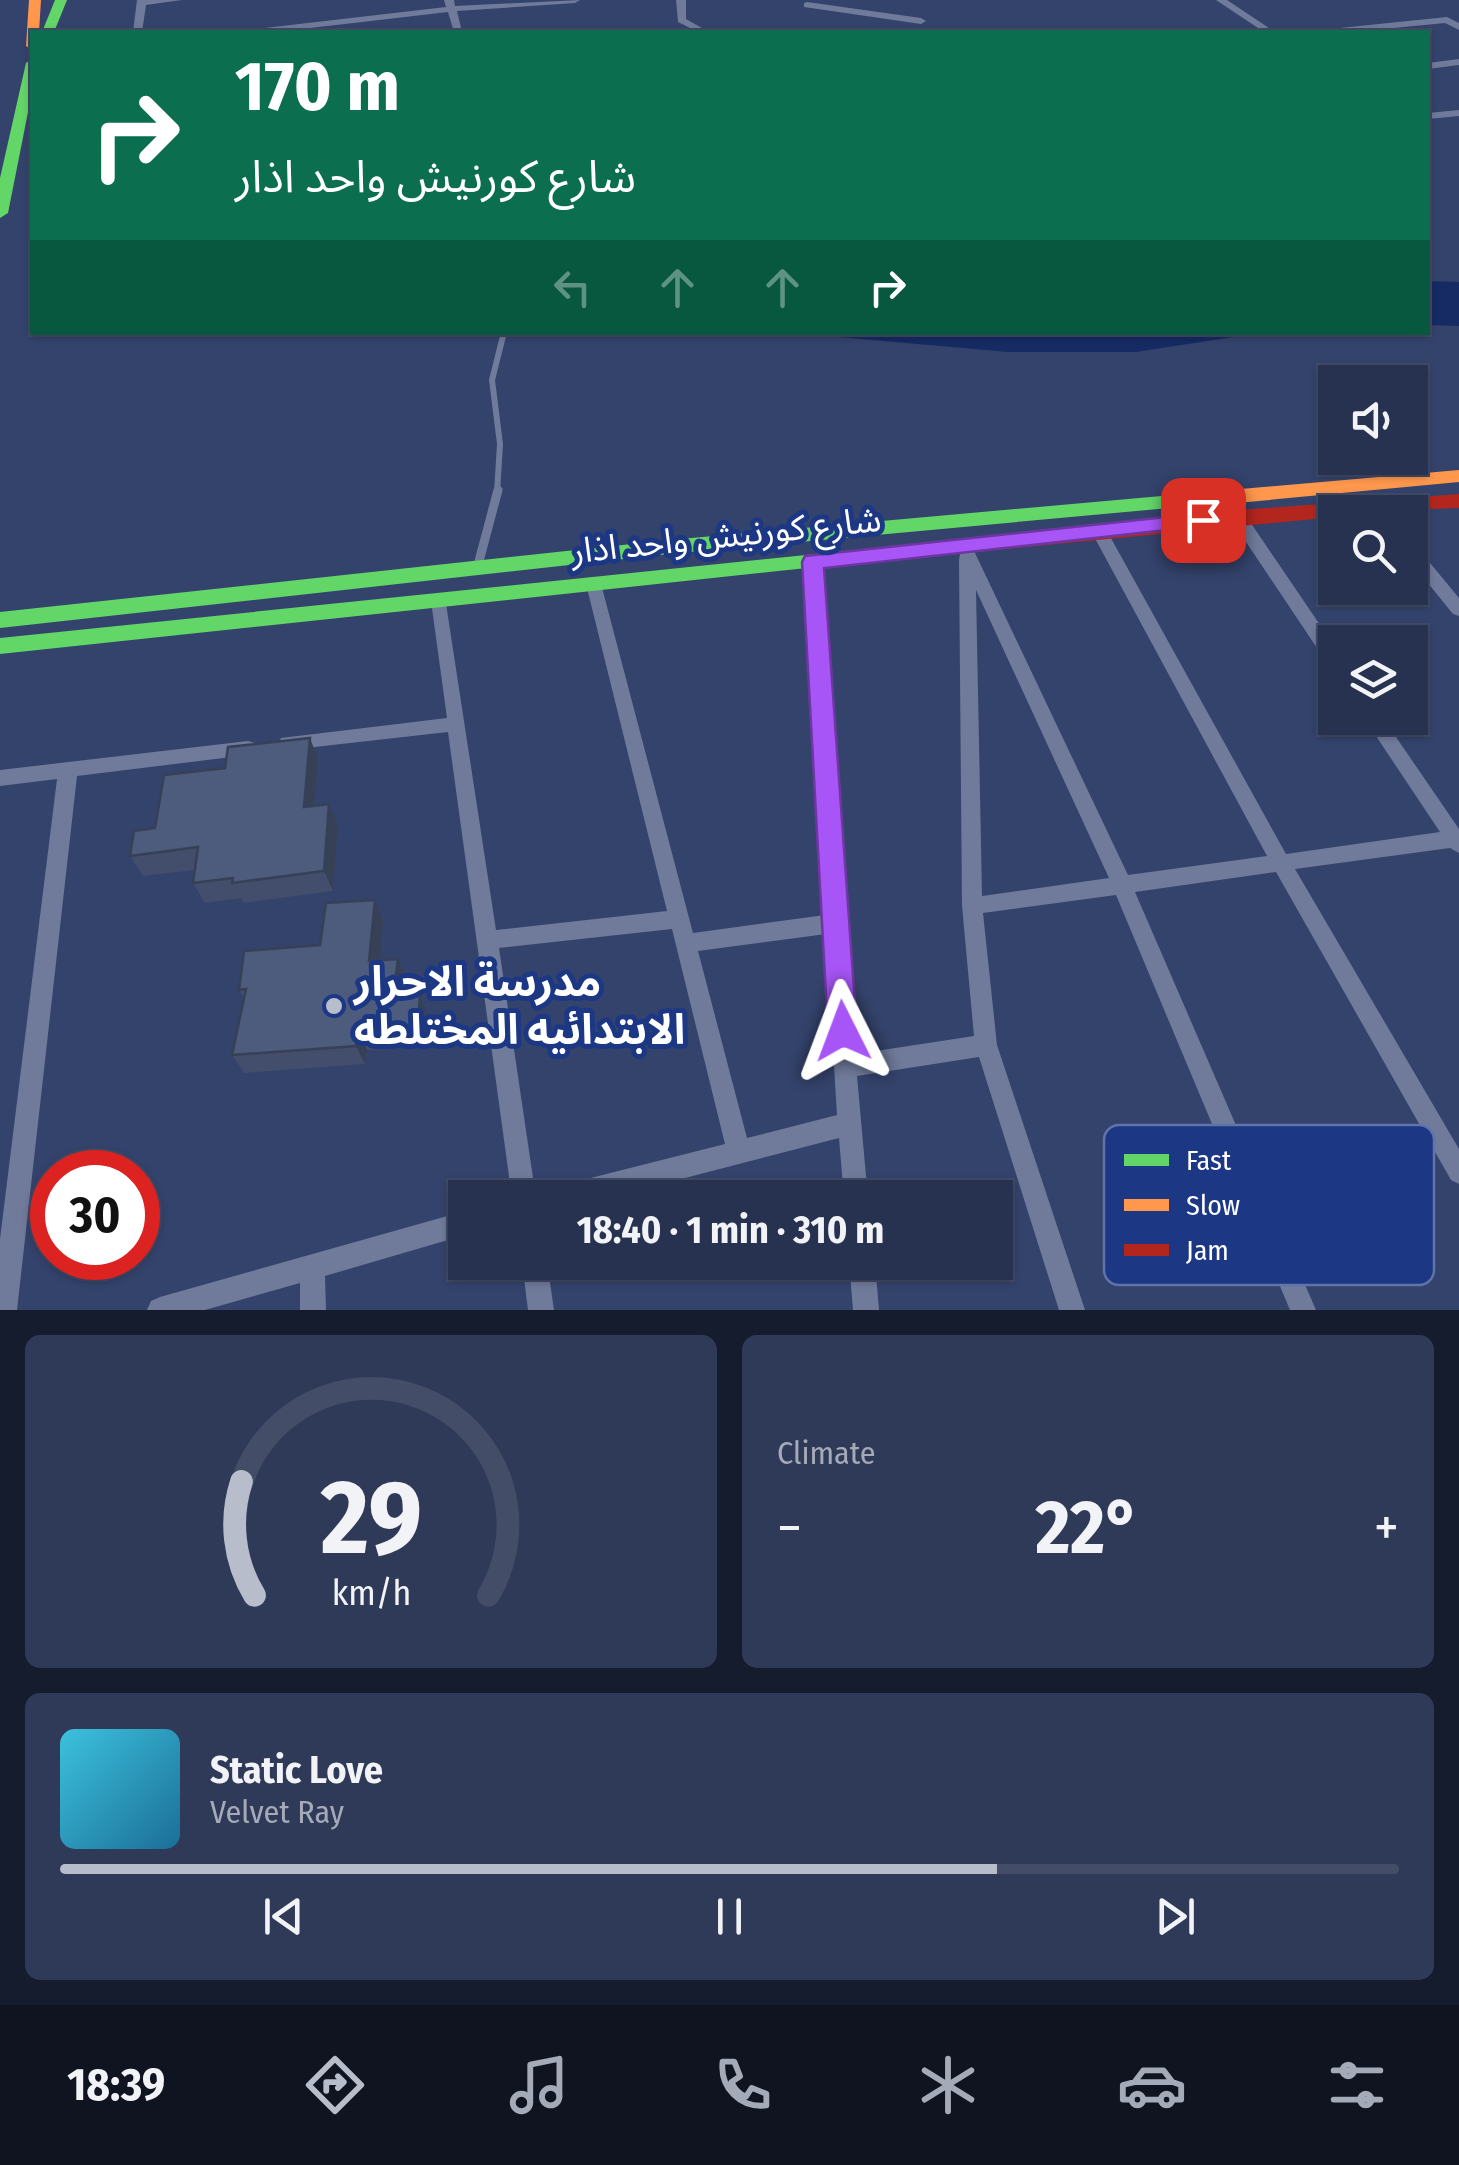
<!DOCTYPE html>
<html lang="en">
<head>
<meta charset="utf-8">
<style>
	:root { --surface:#273251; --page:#2f3a58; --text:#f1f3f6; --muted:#a4aab7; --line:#434d68; --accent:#b8bdcc }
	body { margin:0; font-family:"Fira Sans Condensed","Noto Sans Arabic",sans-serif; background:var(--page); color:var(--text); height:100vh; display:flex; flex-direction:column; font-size:38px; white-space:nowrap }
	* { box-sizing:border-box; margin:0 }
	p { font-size:32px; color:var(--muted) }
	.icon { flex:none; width:55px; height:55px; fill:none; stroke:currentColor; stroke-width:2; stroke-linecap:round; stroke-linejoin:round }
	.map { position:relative; height:1310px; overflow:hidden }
	.drawer { display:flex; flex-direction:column; gap:25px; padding:25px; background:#151c2d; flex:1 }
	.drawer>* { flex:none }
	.hud { position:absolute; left:30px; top:30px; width:1400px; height:305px; border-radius:0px; box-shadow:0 2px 8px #0004,0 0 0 2px var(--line); background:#0b6e4f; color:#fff; overflow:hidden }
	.tools { position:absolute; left:1318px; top:365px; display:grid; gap:20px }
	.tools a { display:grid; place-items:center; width:110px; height:110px; border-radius:0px; background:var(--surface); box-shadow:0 2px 8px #0004,0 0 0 2px var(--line); font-size:50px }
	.speed { position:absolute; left:30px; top:1150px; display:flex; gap:20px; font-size:50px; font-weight:700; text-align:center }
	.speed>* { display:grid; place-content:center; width:130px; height:130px; border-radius:50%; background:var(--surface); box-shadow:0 2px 8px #0004,0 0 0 2px var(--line); line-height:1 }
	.speed .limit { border:15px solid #d22; background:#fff; color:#111 }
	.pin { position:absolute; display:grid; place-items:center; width:85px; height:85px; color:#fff; margin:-42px; border-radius:20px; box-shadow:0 5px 15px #0006 }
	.me { position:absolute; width:110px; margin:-55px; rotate:357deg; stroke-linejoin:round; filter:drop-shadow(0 0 8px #0008) }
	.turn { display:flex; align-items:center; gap:35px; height:210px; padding:0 40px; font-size:45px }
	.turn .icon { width:130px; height:130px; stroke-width:2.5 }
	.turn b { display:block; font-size:70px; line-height:85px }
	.lanes { display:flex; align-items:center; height:95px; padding:0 40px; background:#0003; justify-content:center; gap:50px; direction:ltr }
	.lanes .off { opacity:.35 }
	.big { font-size:75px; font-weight:700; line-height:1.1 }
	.drawer .card { flex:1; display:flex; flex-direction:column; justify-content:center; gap:15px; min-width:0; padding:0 35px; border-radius:15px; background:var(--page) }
	.drawer .dial { align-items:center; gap:0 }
	.dial svg { height:260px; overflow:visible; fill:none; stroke:var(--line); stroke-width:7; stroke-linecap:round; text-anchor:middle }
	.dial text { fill:var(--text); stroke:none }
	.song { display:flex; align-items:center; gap:30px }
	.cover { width:120px; height:120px; border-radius:15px; background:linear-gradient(135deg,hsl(190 70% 55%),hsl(200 70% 35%)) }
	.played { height:10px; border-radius:5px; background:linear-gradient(90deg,var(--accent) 70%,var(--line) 70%) }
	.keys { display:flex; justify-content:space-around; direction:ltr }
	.heat { display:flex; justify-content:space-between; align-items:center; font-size:55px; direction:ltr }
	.drawer .tiles { flex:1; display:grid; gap:25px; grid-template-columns:1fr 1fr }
	.card:last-child { grid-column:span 2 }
	.trip { position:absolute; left:448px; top:1180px; width:565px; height:100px; border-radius:0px; background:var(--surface); box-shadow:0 2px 8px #0004,0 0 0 2px var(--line); font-weight:700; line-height:100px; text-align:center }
	.dock { display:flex; height:160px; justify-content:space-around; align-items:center; background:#101420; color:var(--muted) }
	.dock .icon { width:70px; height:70px }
	.dock .selected { color:var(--accent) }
	.dock b { font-size:45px; color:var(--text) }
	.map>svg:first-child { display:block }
	.water { fill:#162a63 }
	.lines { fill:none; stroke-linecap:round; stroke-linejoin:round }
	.lane-far1 { stroke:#707a9a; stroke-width:6 }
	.lane { stroke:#707a9a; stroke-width:9 }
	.street { fill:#707a9a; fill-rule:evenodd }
	.fast { fill:#63d668; fill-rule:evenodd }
	.slow { fill:#ff974d; fill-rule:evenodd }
	.jam { fill:#b3261e; fill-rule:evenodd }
	.wall { fill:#424e6b }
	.shaded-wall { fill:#364057 }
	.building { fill:#4d5b7c; stroke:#364057; stroke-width:2.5 }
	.route { fill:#a855f7; stroke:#6d37a1; stroke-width:2.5 }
	.poi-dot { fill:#b8bdcc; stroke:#1c3884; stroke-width:4 }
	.labels { text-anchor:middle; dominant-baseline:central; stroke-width:10; stroke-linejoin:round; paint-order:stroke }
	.street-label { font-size:35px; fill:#fff; stroke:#1c3884 }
	.near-poi-label { font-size:42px; font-weight:bold; fill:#fff; stroke:#1c3884; text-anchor:start }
	.key { fill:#1c3884; stroke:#6074a9; stroke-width:2.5 }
	.key-label { font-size:28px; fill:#fff }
</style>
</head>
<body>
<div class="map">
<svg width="1459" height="1310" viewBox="0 0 1459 1310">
	<rect width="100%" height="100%" fill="#34436c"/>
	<path class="water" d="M1428 281 1459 282V326L1428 325Z
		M793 333H1259L1136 352H1008Z"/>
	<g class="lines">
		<path class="lane-far1" d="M497 493 500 444 492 380 504 332"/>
		<path class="lane" d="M478 565 498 490"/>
		<path class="street" d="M137 0H182L146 5 142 32H133Z
			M444 0H454L455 6 580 0 575 3 457 11 462 32H454L448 12 276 32H251L256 29 446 7Z
			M676 0H686V19L709 32H698L678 22Z
			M1216 0H1227L1275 32H1264Z
			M807 2 921 18 926 21 921 24 804 7V3Z
			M1447 17 1459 23V30L1445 23 1353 32H1325L1330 29Z
			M1459 59V65L1428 69V63Z
			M1459 110V116L1428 119V113Z
			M1238 512 1244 513 1335 647V668L1329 666 1232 521 1230 517Z
			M1099 526 1107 531 1286 854 1440 832 1364 718H1383L1459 829V853L1450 848 1295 869 1459 1149V1184L1451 1180 1276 872 1135 892 1316 1310H1290L1116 895 983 913 997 1045 1085 1310H1059L979 1057 857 1076 868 1198H844L839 1138 608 1198H547L550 1189 559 1186 725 1144 672 929 499 948 536 1198H512L448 732 288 750 281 748 279 743 281 738 447 718 431 601 439 595 445 597 496 930 667 911 586 584 594 578 600 580 693 933 825 915 805 561 813 555 819 557 856 1054 974 1036 962 906 959 560 961 549H973L975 553 1128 875 1267 856 1091 531ZM976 590 1109 878 982 896ZM826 934 837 1115 747 1138 698 951Z
			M1410 544 1416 546 1459 598V616L1453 614 1410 561Z
			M248 741 255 743 257 748 255 753 248 755 77 776 17 1310H0V1239L57 779 0 786V770Z
			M465 1211V1235L325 1276 326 1310H300V1283L205 1310H147L151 1301 160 1297Z
			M522 1262H547L554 1310H528Z
			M849 1262H875L879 1310H853Z"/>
		<path class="fast" d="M55 0H67L54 32H42Z
			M32 59V92L8 213 0 218V178L26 63Z
			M1184 494 1194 501 1191 506 669 554 0 628V612L669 540Z
			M913 544 923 551 920 556 0 654V638Z"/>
		<path class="slow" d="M29 0H41L39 32H32V50L26 46Z
			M1459 470V482L1184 508 1174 501 1184 494Z"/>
		<path class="jam" d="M1459 494V508L1335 512V517L913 558 903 551 913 544 1238 510Z"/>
	</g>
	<path class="wall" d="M318 759 315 805 338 825 333 891 243 903 241 898 205 903 193 883 195 870 143 876 130 856 155 828Z
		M375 900 383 920 379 960 406 978 404 997 420 996 428 1015 424 1047 367 1050 365 1064 244 1073 232 1055 244 998 239 990 320 945Z"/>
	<path class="shaded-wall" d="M310 738 318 759 313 827 304 807Z
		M329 804 338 825 333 891 324 871Z
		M375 900 383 920 378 980 369 961Z
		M398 959 406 978 401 1016 393 997Z
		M420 996 428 1015 424 1047 417 1029Z
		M358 1032 367 1050 365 1064 356 1046Z"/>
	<path class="building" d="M310 738 304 807 329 804 324 871 232 883 233 878 193 883 198 847 130 856 134 831 155 828 164 775 225 768 228 747Z
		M375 900 369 961 398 959 393 997 420 996 417 1029 358 1032 356 1046 232 1055 246 989 239 990 244 951 320 945 326 903Z"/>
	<path class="route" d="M1203 513 1211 515 1214 520 1211 525 824 568 857 1031 853 1041 843 1045 833 1041 828 1031 802 562 805 556Z"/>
	<circle class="poi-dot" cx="334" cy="1006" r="10"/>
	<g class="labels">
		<g class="street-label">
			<text transform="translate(726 535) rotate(-6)">شارع كورنيش واحد اذار</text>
		</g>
		<g class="near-poi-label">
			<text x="354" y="982">مدرسة الاحرار<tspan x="354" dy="48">الابتدائيه المختلطه</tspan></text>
		</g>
	</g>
	<rect x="1104" y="1125" width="330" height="160" rx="15" class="key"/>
	<rect x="1124" y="1154" width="45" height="12" fill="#63d668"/>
	<rect x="1124" y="1199" width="45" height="12" fill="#ff974d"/>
	<rect x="1124" y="1244" width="45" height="12" fill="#b3261e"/>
	<g class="key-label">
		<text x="1186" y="1170">Fast</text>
		<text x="1186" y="1215">Slow</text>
		<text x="1186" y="1260">Jam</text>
	</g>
</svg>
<div class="tools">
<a><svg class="icon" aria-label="sound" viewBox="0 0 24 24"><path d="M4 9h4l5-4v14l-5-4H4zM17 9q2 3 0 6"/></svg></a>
<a><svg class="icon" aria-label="search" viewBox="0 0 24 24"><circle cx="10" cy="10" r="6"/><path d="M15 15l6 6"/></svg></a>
<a><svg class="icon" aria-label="layers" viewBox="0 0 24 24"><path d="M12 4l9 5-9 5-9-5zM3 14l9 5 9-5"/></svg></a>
</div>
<div class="speed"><div class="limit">30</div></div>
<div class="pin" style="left:1203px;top:520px;background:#d93025"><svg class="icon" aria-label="arrive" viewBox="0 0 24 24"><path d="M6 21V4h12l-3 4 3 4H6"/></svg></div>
<svg class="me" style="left:843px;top:1031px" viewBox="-20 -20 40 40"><path d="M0-17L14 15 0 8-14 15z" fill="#a855f7" stroke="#fff" stroke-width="4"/></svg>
<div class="trip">18:40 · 1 min · 310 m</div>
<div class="hud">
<div class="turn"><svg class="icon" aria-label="right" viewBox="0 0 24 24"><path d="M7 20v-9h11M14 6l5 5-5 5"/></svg><div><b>170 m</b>شارع كورنيش واحد اذار</div></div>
<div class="lanes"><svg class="icon off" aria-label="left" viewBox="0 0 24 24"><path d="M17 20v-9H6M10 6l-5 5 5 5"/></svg><svg class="icon off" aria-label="ahead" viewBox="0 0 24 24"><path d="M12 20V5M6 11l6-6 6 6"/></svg><svg class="icon off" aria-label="ahead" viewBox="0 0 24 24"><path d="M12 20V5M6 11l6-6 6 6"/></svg><svg class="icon" aria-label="right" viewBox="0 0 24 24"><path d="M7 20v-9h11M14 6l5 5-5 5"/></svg></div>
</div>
</div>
<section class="drawer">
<div class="tiles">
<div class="card dial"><svg viewBox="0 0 100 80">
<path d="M14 69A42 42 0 1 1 86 69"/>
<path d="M14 69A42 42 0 0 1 10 34" stroke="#b8bdcc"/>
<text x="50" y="56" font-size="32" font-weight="700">29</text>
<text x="50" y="72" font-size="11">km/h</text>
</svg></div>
<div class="card"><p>Climate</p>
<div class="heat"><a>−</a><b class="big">22°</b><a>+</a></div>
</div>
<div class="card">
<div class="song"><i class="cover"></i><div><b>Static Love</b><p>Velvet Ray</p></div></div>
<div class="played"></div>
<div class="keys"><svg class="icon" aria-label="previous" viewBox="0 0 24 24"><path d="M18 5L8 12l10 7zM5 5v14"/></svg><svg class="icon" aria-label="pause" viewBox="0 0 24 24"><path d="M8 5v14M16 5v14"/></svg><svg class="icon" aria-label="next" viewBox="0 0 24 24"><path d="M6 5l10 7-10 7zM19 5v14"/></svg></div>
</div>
</div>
</section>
<nav class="dock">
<b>18:39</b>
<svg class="icon selected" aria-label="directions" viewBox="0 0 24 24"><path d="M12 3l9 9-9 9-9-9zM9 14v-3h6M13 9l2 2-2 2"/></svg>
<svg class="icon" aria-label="music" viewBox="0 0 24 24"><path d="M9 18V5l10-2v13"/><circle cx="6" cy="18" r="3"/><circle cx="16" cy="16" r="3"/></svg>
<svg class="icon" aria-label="phone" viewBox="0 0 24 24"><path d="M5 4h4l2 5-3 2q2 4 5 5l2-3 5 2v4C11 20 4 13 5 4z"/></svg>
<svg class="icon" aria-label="climate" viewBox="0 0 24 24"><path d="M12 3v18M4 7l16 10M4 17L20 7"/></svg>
<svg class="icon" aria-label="car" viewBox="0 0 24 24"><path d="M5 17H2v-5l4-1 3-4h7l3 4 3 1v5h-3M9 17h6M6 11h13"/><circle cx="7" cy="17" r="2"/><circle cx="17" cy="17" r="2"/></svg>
<svg class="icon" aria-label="filters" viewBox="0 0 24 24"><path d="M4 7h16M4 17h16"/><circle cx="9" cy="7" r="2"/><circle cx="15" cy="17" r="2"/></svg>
</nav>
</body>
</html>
